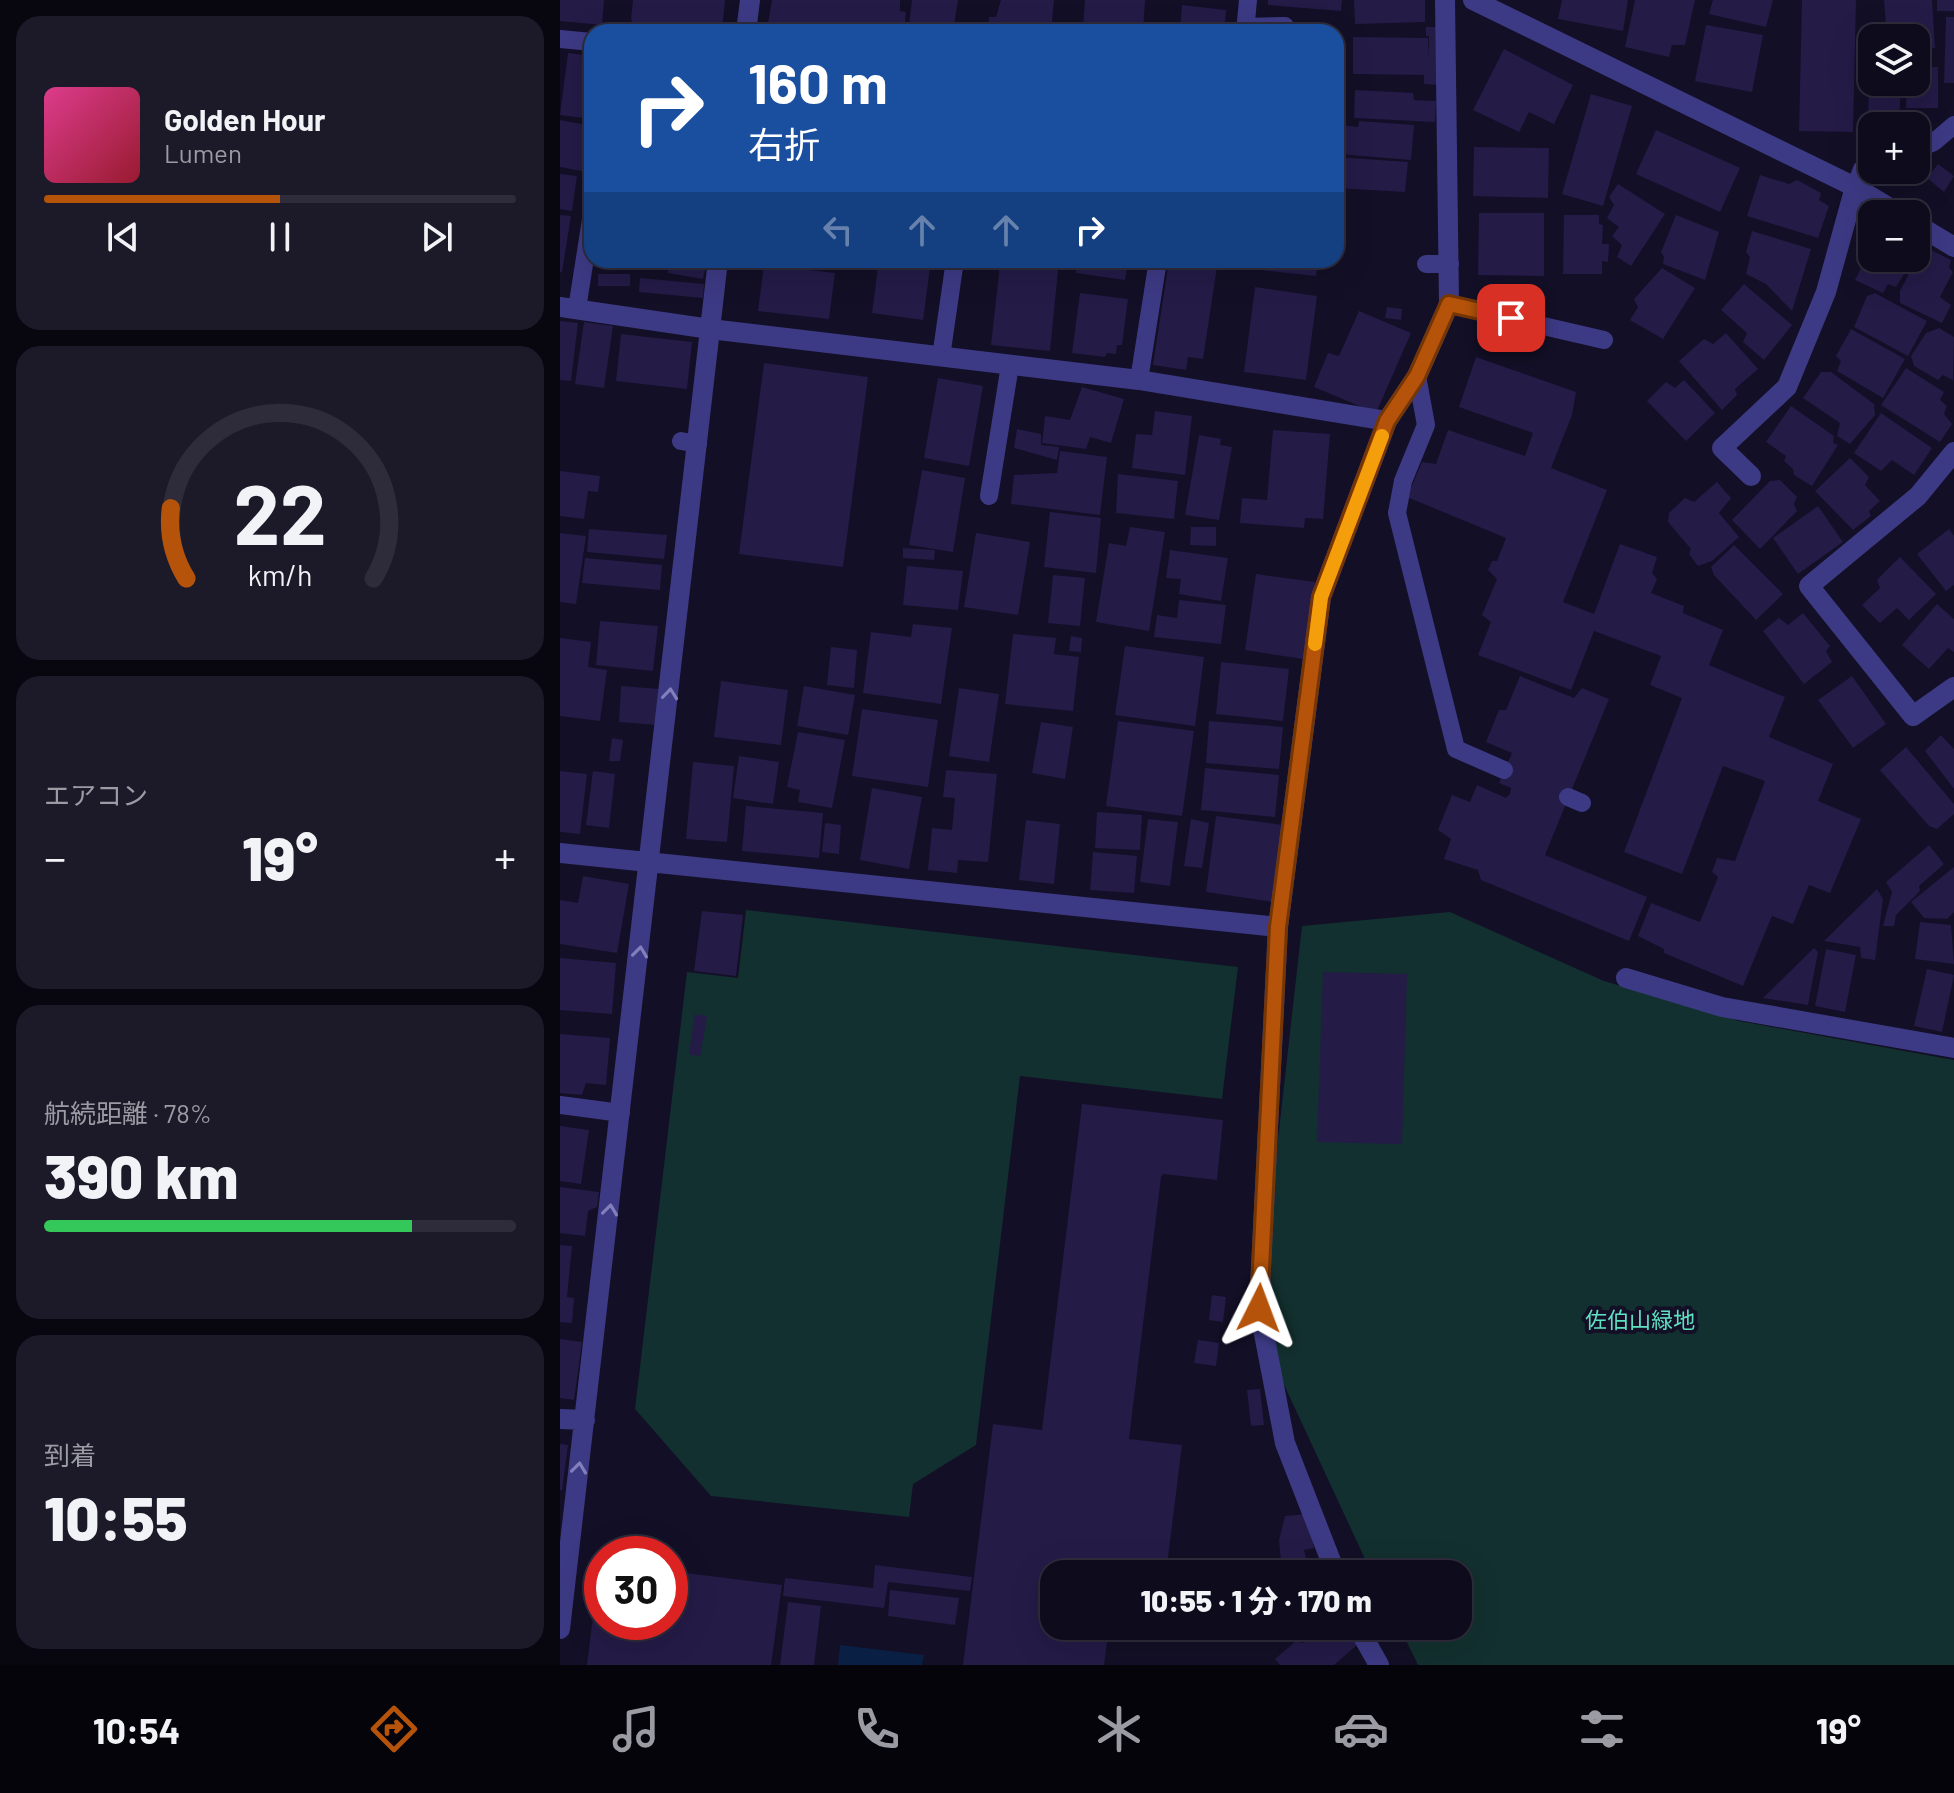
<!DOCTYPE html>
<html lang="ja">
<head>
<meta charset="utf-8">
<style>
	:root { --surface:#0e0b1c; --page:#1c1929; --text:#f1f3f6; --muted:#9b9ba3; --line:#2e2b3b; --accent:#b45309 }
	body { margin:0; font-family:Barlow,"Noto Sans JP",sans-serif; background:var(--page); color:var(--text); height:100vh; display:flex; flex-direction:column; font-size:30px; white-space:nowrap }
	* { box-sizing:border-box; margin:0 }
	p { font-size:26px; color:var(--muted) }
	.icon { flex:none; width:44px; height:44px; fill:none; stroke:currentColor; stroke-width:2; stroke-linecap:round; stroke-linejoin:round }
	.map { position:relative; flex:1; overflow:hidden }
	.sheet { display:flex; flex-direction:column; gap:16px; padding:16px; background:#08060f; width:560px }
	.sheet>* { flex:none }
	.hud { position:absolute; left:24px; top:24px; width:760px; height:244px; border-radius:24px; box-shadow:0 8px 32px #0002,0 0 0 2px var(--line); background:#1a4fa0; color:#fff; overflow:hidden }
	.buttons { position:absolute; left:1298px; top:24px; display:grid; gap:16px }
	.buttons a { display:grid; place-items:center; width:72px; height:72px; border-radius:16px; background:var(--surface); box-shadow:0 8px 32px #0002,0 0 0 2px var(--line); font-size:40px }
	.speed { position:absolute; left:24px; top:1536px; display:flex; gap:16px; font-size:40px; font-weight:700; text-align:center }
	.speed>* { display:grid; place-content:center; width:104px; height:104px; border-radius:50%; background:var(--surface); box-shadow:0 8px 32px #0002,0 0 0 2px var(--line); line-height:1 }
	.speed .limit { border:12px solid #d22; background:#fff; color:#111 }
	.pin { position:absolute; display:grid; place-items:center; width:68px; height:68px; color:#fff; margin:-34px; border-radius:16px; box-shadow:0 4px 12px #0006 }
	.me { position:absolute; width:88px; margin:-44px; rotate:3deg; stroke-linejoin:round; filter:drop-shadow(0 0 6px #0008) }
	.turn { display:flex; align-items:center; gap:28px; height:168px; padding:0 32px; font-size:36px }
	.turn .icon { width:104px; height:104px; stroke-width:2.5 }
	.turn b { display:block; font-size:56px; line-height:68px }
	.lanes { display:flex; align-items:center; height:76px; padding:0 32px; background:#0003; justify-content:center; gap:40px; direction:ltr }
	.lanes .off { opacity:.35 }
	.big { font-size:60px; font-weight:800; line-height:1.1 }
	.sheet .tile { flex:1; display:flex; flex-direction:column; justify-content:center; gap:12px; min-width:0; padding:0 28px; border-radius:24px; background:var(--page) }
	.sheet .dial { align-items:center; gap:0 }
	.dial svg { height:208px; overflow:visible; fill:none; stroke:var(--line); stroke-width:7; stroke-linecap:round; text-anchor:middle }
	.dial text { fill:var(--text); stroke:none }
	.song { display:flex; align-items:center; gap:24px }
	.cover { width:96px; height:96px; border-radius:12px; background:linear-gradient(135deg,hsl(330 70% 55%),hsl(350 70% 35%)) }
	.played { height:8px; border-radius:4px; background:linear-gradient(90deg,var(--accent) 50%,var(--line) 50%) }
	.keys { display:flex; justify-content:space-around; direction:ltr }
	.heat { display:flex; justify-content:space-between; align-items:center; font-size:44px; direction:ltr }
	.charge { height:12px; border-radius:6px; background:linear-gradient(90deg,#34c759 78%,var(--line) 0) }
	.trip { position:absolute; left:480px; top:1560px; width:432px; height:80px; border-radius:24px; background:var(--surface); box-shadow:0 8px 32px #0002,0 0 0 2px var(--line); font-weight:800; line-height:80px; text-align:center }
	.dock { display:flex; height:128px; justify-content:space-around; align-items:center; background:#06040b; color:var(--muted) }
	.dock .icon { width:56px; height:56px }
	.dock .on { color:var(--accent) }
	.dock b { font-size:36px; color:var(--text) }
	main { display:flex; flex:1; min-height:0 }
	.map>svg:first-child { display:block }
	.green { fill:#12302f }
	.water { fill:#0a1f44 }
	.building { fill:#241b47 }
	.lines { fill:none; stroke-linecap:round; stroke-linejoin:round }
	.service { stroke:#3d3a85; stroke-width:18 }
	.minor { stroke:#3d3a85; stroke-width:20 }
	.oneway { stroke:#837fbc }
	.route-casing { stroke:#753606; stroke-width:20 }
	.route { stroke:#b45309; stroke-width:14 }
	.slow { stroke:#f59e0b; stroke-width:14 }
	.labels { text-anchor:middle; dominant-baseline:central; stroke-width:8; stroke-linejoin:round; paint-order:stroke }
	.park-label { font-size:22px; fill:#5fe0c0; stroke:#130f26 }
</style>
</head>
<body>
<main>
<section class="sheet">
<div class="tile">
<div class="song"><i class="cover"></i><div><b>Golden Hour</b><p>Lumen</p></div></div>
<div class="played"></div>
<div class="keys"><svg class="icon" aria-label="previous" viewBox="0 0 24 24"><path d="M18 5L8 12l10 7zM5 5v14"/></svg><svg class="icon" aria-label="pause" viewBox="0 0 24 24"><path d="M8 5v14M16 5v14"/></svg><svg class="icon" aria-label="next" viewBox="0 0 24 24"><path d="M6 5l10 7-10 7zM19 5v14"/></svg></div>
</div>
<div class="tile dial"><svg viewBox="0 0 100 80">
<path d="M14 69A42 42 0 1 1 86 69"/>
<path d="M14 69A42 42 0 0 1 8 42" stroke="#b45309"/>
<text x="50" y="56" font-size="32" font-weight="700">22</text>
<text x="50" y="72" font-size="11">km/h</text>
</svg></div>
<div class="tile"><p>エアコン</p>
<div class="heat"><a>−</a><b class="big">19°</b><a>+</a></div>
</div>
<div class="tile"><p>航続距離 · 78%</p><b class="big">390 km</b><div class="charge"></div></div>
<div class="tile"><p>到着</p><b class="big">10:55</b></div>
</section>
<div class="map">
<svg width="1394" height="1665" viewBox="0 0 1394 1665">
	<rect width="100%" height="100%" fill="#130f26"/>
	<path class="green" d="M186 910 678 967 662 1099 460 1076 416 1445 353 1484 349 1517 151 1496 75 1409 127 972 178 978Z
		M890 912 1044 981 1179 1021 1394 1060V1665H858L839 1626H898V1574H812L707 1348 699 1308 742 926Z"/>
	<path class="water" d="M280 1645 364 1655 362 1665H278Z"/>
	<path class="building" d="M0 0H44L42 25 0 21Z
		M73 0H165L162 30 126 32 74 27 71 19Z
		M212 0H340V11L346 12 344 32 208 23Z
		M352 0H398L393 32H348Z
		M441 0H494L491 32H429V17H436Z
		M525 0H585L583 32H513L514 28 523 29Z
		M708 0H782L781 11 708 5Z
		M794 0H865V22L795 24Z
		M1002 0H1068L1063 31 998 19Z
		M1075 0H1135L1125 45H1112L1109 57 1065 47Z
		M1153 0H1213L1206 27 1149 14Z
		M1242 0H1296L1293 132 1239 131Z
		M1324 0H1372L1375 48 1356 50V38H1327Z
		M1377 0H1394V11H1377Z
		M622 5 666 10 664 32H620Z
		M1386 17H1394V83H1384Z
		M1146 25 1203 35 1192 92 1135 81Z
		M866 27H880L879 85 864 84V75L793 74V37L868 38V58L869 36H866Z
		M944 49 1013 85 994 124 969 112 959 132 913 110Z
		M8 53 32 56V119L0 115Z
		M1356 67H1378V108H1346L1347 82H1356Z
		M1323 82H1341L1339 124 1308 123 1309 86 1323 87Z
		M795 90 853 93 854 100 876 101 875 122 794 118Z
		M1031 94 1072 106 1043 206 1002 194Z
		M0 120 32 126V173L0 167Z
		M799 121 854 125 851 160 778 154 780 125 798 127Z
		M1096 130 1180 168 1160 212 1076 174Z
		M914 147 989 148 988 198 913 196Z
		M776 157 848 162 845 192 776 188Z
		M1378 164 1394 176 1384 192 1367 178Z
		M0 174 17 176 12 211 0 209Z
		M1200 175 1229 184 1237 180 1261 193 1259 200 1269 206 1258 238 1187 216Z
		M1058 184 1105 214 1071 266 1057 257 1062 245 1052 236 1059 227 1047 218 1054 205 1049 197Z
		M919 213H984V276L918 275Z
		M0 215 11 216 2 272H0Z
		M1004 215H1039V224L1043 225 1042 244H1049L1048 262 1042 261V274H1003Z
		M1116 215 1159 232 1145 280 1103 264 1104 257 1101 252Z
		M1312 227V258H1354L1336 287 1328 284 1323 293 1295 280 1303 264 1296 261Z
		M1192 231 1251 249 1232 311 1206 284 1186 274 1190 257 1186 252Z
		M1361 250H1371L1391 260 1389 268 1393 272 1380 297 1391 305 1382 323 1340 303V291Z
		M59 260H104L103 267Z
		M110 260H147L143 279 108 273Z
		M319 260H371L363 320 312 313Z
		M518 260H568L565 280 516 273Z
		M609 260H658L643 359 628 357 626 370 593 365Z
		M702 260H758L756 276 701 270Z
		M440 264 498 270 490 351 431 345Z
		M204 265 275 273 269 319 198 311Z
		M1102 268 1135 288 1103 339 1070 320 1078 307 1074 299Z
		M38 274H70V286H38Z
		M80 278 144 284 143 298 79 292Z
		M1184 284 1232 325 1204 360 1183 342 1187 333 1161 310Z
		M695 287 757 296 746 380 684 372Z
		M520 293 568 299 562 345H557L556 354 547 353 545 357 512 353Z
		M1315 293 1367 321 1348 356 1294 327 1307 296Z
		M827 307 842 309 841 320 825 318Z
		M799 311 851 333 816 413 754 387 768 353 779 356Z
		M0 321 18 323 11 381 0 380Z
		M24 322 53 326 44 388 15 384Z
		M1379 328 1394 337 1393 380 1383 375 1378 380 1354 366 1351 356 1366 333Z
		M1291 329 1345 359 1323 398 1277 371 1281 361 1276 356Z
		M1166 333 1198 369 1175 389 1177 395 1162 410 1119 361 1144 339 1153 344Z
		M61 334 132 342 127 389 56 381Z
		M916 357 1016 392 1012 415 991 468 1047 490 1003 602 1034 614 1060 544 1097 557 1092 573 1097 579 1091 593 1124 606 1123 613 1163 630 1149 665 1225 697 1209 737 1273 764 1258 801 1301 819 1270 893 1249 885 1233 924 1212 916 1183 986 1104 953V949L1078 936 1091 903 1140 922 1158 877 1152 872 1157 858 1175 861 1205 781 1163 766 1122 874 1064 852 1122 698 1090 685 1101 656 1034 631 1011 690 918 655 931 622 922 615 937 579 928 570 932 561H937L946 538 847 497 862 462 876 464 888 430 965 456 973 433 899 407Z
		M204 363 308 377 283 567 179 554Z
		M1346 368 1384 392 1380 400 1387 406 1384 414 1392 424 1380 442 1321 405Z
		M1261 372H1271L1314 404 1315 415 1290 444 1277 436 1280 423 1243 398Z
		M378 378 423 386 409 466 364 458Z
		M1124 380 1155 413 1126 441 1087 401 1106 382 1115 388Z
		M522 387 564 399 551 443 530 437 526 449 482 443 485 416 510 420Z
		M1231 406 1274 436 1273 443 1278 445 1252 486 1234 475 1233 469 1224 461 1226 456 1206 442Z
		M595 411 632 416 625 475 572 468 576 434 592 435Z
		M1321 413 1372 448 1354 475 1332 460 1321 471 1294 453Z
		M457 429 481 434V445L499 447 497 460 454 448Z
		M713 430 770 434 763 519 745 518 744 528 680 523 682 498 707 500Z
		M639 435 661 439 660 445 672 447 659 520 625 515Z
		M500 451 547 457 540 515 451 504 454 475 497 473Z
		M1290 458 1309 477 1305 485 1320 501 1309 511 1311 516 1293 530 1255 491Z
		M362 470 405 478 393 552 349 545Z
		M0 471 40 476 38 492 28 491 24 519 0 516Z
		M558 474 618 481 614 519 556 513Z
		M1220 480 1237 497 1234 504 1237 511 1200 549 1172 520 1210 481Z
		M1157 482 1171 498 1159 513 1179 537 1152 561 1138 566 1129 554 1131 549 1108 522 1109 513 1125 498 1134 502Z
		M1258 506 1283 542 1238 574 1213 538Z
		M490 512 541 518 536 573 484 567Z
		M570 527 605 532 589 631 536 622 549 543 566 546Z
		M631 527H656V546L630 545Z
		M29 529 107 535 104 559 27 552Z
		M1389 529 1394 536V585L1386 591 1357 554Z
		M0 533 26 536 16 604 0 602Z
		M416 533 470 542 458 615 404 607Z
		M1174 545 1223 594 1196 620 1154 575 1151 567Z
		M343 548 375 550 374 560 343 558Z
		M610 550 668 558 661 601 619 594 621 579 606 578Z
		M1340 557 1376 594 1349 620 1337 608 1320 623 1302 605 1320 588 1317 580Z
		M25 558 102 565 100 590 22 583Z
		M347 566 403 571 398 610 343 605Z
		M696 574 755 582 743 659 685 650Z
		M493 575 525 578 520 626 488 623Z
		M619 600 666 605 661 644 594 637 597 615 617 618Z
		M1377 604 1394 619V652L1388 648 1369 669 1342 645Z
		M1243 613 1270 646 1266 651 1272 662 1244 684 1203 631 1219 618 1228 625Z
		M40 621 98 626 93 671 36 665Z
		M353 624 392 628 381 704 303 693 311 632 351 637Z
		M453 634 496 638 494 654 519 657 513 711 445 704Z
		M511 636 522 638 521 652 509 651Z
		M0 638 31 642 28 667 47 670 40 721 0 716Z
		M565 646 644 657 635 726 555 715Z
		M271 647 297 650 294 688 267 685Z
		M661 662 729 669 723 721 656 714Z
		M960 676 1014 698 1022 688 1049 699 985 855 1087 897 1069 941 921 880 918 870 884 859 891 839 878 830 892 795 910 802 917 785 946 798 950 794 951 788 939 783 952 753 926 742 939 710H946Z
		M1292 676 1326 724 1293 748 1258 700Z
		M161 681 228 690 221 745 154 737Z
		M61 686 100 689 97 725 59 722Z
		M244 686 295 695 288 735 237 726Z
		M399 688 439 694 429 762 389 756Z
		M302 709 378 720 368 787 292 776Z
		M558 721 634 731 622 816 546 806Z
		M649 721 723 727 719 769 646 763Z
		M481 722 513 727 505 779 472 773Z
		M238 732 285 740 272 808 238 802 240 790 227 787Z
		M1381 735 1394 749V789L1365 751Z
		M52 738 63 740 60 761H49Z
		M1346 747 1394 804V814L1377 829 1369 826 1320 770Z
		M179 756 219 762 213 804 173 798Z
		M133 762 174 766 167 842 126 839Z
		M645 768 719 775 715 817 641 810Z
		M386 770 437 774 428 862 398 860 397 873 368 870 372 828 392 830 395 798 383 797Z
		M0 771 27 774 20 834 0 832Z
		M33 771 55 774 49 828 26 825Z
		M312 788 362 797 349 869 300 860Z
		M186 806 263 813 259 858 182 851Z
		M537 812 582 815 580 850 535 848Z
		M656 816 723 825 713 902 646 892Z
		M588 819 618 822 610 886 580 882Z
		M631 819 649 823 642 868 624 866Z
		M466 820 500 824 494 884 459 880Z
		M265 823 281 825 279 854 262 852Z
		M1369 845 1384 864 1359 886 1360 891 1336 915 1334 926H1323L1332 892 1326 882Z
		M533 852 577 856 574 893 530 890Z
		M1394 867V912L1387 919 1364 918 1351 902Z
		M23 876 69 884 57 953 0 944V900L18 903Z
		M1317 889 1323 899 1315 960 1301 958 1300 947 1264 941Z
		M142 911 183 915 176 976 134 971Z
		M1360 922 1391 925 1394 964 1355 959Z
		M1254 948 1258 952 1248 1005 1203 998Z
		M1266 949 1296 955 1285 1012 1255 1006Z
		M0 958 56 963 52 1014 0 1010Z
		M1367 969 1394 975 1382 1032 1354 1026Z
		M763 972 847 974 842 1144 757 1142Z
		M135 1014 147 1016 140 1057 129 1054Z
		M0 1034 50 1038 46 1085 26 1083 22 1095 0 1093Z
		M522 1104 663 1120 657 1180 603 1174 601 1177 569 1439 622 1445 606 1574H494V1626H549L544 1665H403L433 1424 482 1430Z
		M0 1126 29 1130 21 1184 0 1181Z
		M0 1187 39 1192 37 1207 28 1211 25 1236 0 1233Z
		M0 1245 12 1246 7 1297 14 1298 12 1323 0 1322Z
		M652 1295 666 1297 663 1322 649 1320Z
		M0 1339 22 1342 14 1400 0 1398Z
		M638 1340 659 1343 656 1366 634 1363Z
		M700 1389 704 1425 691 1426 687 1390Z
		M0 1444 8 1445 2 1490H0Z
		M747 1514 754 1548 744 1550 750 1574H722L719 1540 725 1516Z
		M40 1561 42 1622H110V1571L222 1585 211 1665H27Z
		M315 1565 412 1577 410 1591 328 1582 324 1608 223 1596 225 1578 313 1588Z
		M330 1590 399 1598 395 1625 328 1616Z
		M228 1602 261 1606 254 1665H220Z
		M777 1626H785L798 1644 774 1665H720L715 1659 736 1641 743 1643 760 1629 768 1633Z"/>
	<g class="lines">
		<path class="service" d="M685 27 725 26
			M685 32 688 0
			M0 39 32 42
			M1356 149 1374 142 1394 125
			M1295 187 1302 169 1312 165
			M866 264H890
			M889 304 1044 340
			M17 309 32 213
			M381 357 395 260
			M857 376 866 425 843 481 837 513 896 749 944 770
			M579 380 598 260
			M121 441 138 444
			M429 496 450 365
			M1008 797 1022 803
			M0 1105 61 1113"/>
		<path class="minor" d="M913 0 1295 187 1340 214
			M186 32 190 0
			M1356 224 1394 247
			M0 307 150 329 579 380 827 421
			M1394 452 1358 496 1249 586 1353 716 1394 687
			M1191 476 1162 448 1227 387 1266 292 1295 187
			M0 853 718 927
			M1066 978 1162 1007 1394 1048
			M0 1419 25 1420
			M776 1574 725 1443 699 1308 718 927 761 597 827 421 857 376 889 304 885 0
			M797 1626 819 1665
			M0 1629 158 260"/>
	</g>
	<defs><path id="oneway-chevron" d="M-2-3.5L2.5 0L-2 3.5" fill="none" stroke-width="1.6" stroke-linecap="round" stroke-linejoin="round" transform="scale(2)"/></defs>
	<g class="oneway">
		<use href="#oneway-chevron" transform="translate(110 694) rotate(-84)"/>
		<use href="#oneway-chevron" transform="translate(80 952) rotate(-83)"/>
		<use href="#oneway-chevron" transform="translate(50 1210) rotate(-83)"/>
		<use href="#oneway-chevron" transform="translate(19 1468) rotate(-83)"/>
	</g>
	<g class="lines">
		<defs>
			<path id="route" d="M699 1308 718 927 761 597 827 421 857 376 889 304 951 318"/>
		</defs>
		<use href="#route" class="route-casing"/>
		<use href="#route" class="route"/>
		<path class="slow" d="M755 644 761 597 822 436"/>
	</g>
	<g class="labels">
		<g class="park-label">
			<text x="1080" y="1319">佐伯山緑地</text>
		</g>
	</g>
</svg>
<div class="buttons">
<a><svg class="icon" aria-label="layers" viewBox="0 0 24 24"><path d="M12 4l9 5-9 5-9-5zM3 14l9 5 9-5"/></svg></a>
<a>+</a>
<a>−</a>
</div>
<div class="speed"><div class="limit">30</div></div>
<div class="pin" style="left:951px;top:318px;background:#d93025"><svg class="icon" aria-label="arrive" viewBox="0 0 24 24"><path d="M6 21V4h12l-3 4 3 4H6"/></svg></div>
<svg class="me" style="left:699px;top:1308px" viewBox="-20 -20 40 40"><path d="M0-17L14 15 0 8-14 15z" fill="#b45309" stroke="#fff" stroke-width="4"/></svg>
<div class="trip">10:55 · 1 分 · 170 m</div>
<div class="hud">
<div class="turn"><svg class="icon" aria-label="right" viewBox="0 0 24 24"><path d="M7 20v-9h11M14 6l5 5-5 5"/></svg><div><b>160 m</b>右折</div></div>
<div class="lanes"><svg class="icon off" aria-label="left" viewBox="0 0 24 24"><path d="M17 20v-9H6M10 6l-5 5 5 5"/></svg><svg class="icon off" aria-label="ahead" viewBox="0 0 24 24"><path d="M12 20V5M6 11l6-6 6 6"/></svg><svg class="icon off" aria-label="ahead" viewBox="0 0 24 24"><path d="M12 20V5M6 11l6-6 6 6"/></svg><svg class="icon" aria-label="right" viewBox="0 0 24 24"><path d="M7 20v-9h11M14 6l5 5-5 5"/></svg></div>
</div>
</div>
</main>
<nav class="dock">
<b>10:54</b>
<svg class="icon on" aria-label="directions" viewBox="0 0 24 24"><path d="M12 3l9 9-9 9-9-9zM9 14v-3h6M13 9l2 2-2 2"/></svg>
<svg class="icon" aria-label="music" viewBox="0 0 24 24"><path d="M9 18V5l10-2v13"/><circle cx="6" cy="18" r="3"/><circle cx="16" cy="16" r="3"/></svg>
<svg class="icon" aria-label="phone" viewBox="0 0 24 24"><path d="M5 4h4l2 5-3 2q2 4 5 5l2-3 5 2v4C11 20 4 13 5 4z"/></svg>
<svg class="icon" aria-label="climate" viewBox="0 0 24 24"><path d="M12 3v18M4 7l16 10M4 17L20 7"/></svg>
<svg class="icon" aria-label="car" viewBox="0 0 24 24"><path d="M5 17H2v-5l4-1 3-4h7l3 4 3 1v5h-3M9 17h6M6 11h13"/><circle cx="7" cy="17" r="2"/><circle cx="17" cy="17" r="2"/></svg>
<svg class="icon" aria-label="filters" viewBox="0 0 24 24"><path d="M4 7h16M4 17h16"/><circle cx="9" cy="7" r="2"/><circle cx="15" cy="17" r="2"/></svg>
<b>19°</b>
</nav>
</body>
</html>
